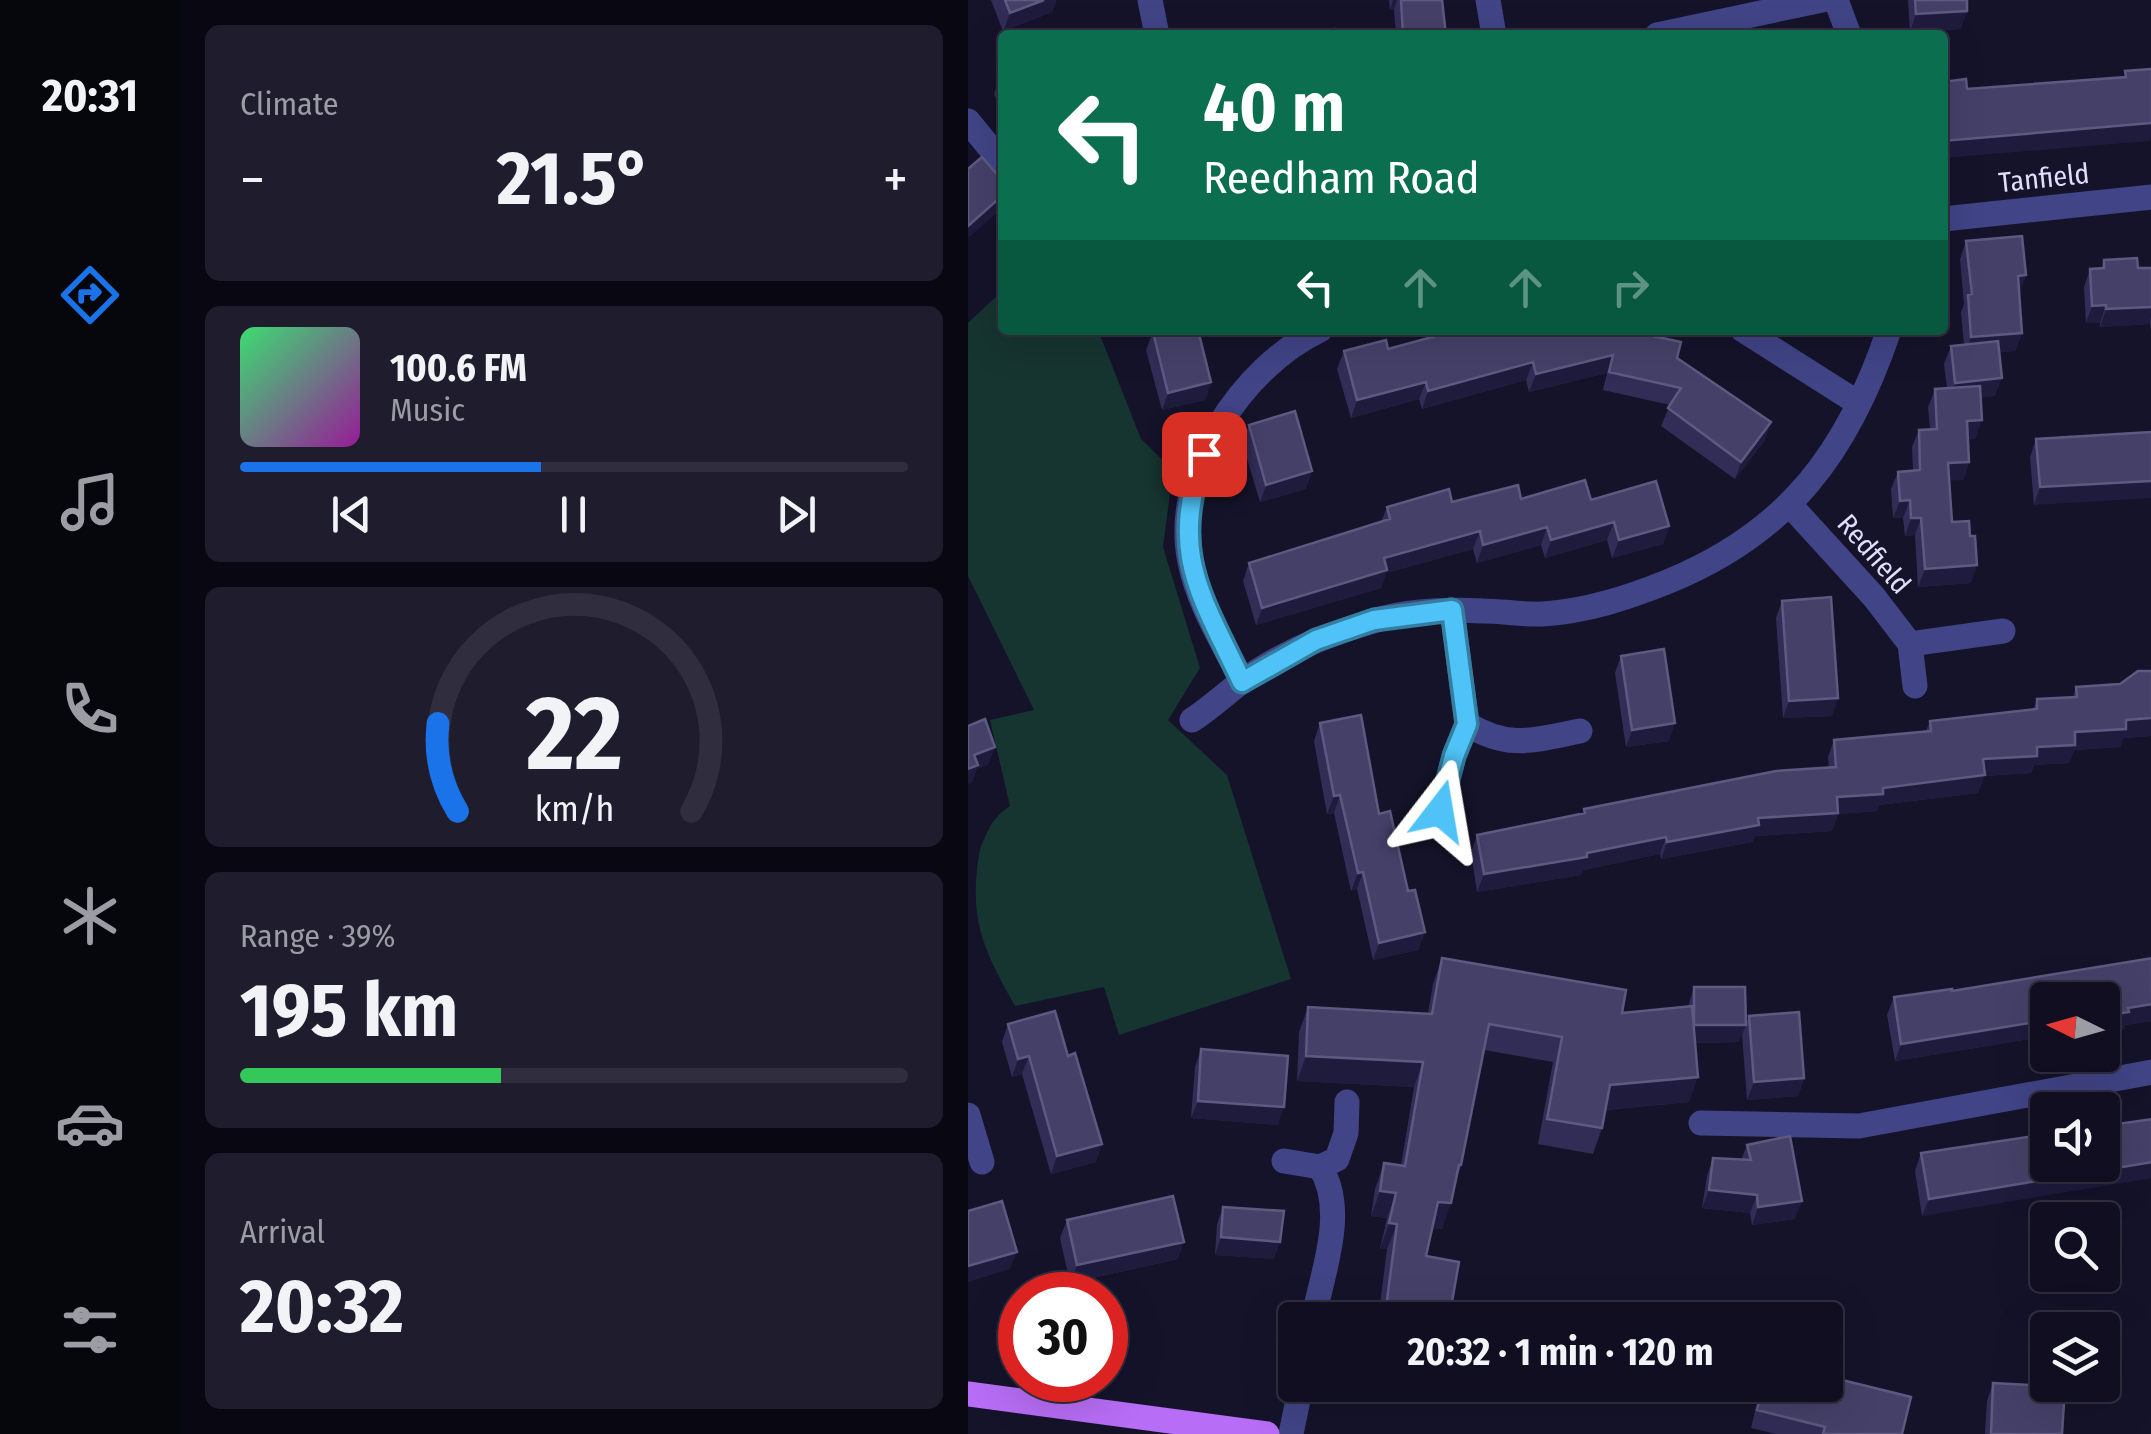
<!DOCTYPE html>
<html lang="en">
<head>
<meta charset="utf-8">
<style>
	:root { --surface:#100e20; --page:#1e1c2d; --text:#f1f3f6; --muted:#9c9ca5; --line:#302e3e; --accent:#1a73e8 }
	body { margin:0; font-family:"Fira Sans Condensed",sans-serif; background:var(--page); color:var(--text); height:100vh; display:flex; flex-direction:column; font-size:38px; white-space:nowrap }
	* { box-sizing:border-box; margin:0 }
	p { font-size:32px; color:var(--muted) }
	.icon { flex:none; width:55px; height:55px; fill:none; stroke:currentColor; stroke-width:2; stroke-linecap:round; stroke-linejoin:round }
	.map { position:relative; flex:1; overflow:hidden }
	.side { display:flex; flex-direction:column; gap:25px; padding:25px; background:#090812; width:788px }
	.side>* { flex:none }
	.top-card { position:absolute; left:30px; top:30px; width:950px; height:305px; border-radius:10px; box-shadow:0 10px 40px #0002,0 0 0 2px var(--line); background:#0b6e4f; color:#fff; overflow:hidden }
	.needle { width:65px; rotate:275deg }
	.buttons { position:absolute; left:1062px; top:982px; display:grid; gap:20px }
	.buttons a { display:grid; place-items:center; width:90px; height:90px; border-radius:10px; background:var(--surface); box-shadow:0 10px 40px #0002,0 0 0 2px var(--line); font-size:50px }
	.speed { position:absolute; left:30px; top:1272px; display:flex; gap:20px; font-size:50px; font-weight:700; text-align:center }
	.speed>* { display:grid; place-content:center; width:130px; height:130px; border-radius:50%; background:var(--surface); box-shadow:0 10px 40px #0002,0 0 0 2px var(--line); line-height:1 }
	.speed .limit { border:15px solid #d22; background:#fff; color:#111 }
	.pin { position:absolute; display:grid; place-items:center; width:85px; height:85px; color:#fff; margin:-42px; border-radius:20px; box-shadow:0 5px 15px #0006 }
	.me { position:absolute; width:110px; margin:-55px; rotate:14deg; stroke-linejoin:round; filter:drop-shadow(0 0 8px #0008) }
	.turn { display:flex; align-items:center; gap:35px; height:210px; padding:0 40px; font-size:45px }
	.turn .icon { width:130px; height:130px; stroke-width:2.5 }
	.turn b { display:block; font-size:70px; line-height:85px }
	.lanes { display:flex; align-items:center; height:95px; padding:0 40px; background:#0003; justify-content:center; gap:50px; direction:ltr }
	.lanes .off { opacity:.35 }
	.big { font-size:75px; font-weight:700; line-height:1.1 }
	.side .widget { flex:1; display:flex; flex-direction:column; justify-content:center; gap:15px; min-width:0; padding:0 35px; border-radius:15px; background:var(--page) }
	.side .dial { align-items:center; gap:0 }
	.dial svg { height:260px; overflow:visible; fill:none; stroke:var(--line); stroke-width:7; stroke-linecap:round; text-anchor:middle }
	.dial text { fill:var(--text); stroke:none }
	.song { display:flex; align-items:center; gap:30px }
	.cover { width:120px; height:120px; border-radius:15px; background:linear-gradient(135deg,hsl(140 70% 55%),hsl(300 70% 35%)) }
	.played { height:10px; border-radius:5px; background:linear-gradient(90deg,var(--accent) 45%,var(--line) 45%) }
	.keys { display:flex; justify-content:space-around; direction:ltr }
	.heat { display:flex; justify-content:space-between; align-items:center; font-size:55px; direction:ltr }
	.charge { height:15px; border-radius:8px; background:linear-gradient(90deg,#34c759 39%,var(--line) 0) }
	.trip { position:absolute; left:310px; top:1302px; width:565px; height:100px; border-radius:10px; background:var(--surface); box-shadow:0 10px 40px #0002,0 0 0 2px var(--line); font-weight:700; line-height:100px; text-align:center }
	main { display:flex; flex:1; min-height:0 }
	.tabs { display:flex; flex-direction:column; width:180px; justify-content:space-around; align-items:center; background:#06060d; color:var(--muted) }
	.tabs .icon { width:70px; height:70px }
	.tabs .selected { color:var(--accent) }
	.tabs b { font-size:45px; color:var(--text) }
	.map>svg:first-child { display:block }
	.green { fill:#163430 }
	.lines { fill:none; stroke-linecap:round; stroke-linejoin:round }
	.minor { stroke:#414486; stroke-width:25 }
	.major { stroke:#b76df5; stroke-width:25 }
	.wall { fill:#322d57 }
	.shaded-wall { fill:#1f1b3d }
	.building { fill:#454068; stroke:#5d5980; stroke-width:2.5 }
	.route-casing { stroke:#337fa1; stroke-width:25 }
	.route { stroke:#4fc3f7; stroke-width:18 }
	.labels { text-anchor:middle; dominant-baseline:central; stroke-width:10; stroke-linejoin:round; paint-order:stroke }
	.street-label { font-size:28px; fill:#dfdefd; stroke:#15132a }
</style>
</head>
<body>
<main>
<nav class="tabs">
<b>20:31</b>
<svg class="icon selected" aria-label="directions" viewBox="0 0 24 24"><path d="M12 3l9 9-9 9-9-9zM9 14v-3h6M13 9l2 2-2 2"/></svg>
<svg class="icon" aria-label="music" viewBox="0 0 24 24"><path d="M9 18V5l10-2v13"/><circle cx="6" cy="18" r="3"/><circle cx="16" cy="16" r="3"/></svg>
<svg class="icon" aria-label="phone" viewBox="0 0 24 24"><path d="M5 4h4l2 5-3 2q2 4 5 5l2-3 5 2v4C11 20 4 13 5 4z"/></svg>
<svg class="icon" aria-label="climate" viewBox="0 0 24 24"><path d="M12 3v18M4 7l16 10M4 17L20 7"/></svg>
<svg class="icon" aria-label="car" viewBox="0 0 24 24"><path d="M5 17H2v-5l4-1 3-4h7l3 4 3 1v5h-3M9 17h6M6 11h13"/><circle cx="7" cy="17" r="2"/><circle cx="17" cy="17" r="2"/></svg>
<svg class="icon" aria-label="filters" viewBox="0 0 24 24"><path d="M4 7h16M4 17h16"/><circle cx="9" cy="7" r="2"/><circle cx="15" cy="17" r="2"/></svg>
</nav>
<section class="side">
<div class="widget"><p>Climate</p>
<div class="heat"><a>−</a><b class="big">21.5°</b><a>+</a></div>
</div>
<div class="widget">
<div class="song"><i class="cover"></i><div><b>100.6 FM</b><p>Music</p></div></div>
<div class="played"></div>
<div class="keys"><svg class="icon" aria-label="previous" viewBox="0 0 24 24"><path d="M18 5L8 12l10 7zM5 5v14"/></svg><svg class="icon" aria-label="pause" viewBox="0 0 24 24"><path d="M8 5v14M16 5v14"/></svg><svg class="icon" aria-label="next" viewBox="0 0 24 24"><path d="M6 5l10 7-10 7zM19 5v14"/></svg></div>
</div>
<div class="widget dial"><svg viewBox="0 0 100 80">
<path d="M14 69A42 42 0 1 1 86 69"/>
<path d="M14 69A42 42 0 0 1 8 42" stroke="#1a73e8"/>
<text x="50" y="56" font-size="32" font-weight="700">22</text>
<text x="50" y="72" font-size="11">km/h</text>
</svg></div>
<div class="widget"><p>Range · 39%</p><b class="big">195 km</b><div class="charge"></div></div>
<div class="widget"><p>Arrival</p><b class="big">20:32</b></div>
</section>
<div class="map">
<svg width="1184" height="1434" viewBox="0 0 1184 1434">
	<rect width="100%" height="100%" fill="#15132a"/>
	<path class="green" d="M35 290V330H130L173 439 205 470 195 547 232 668 200 720 259 775 323 979 151 1035 136 987 47 1006C14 947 0 918 12 849 20 830 24 818 42 806L22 720 66 710 0 576V323Z"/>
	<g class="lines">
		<path class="minor" d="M182 0 189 35
			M520 0 526 35
			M868 0 881 35
			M689 35 854 0
			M0 121 35 164
			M975 219 1184 197
			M775 330 890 403
			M823 506 906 597 942 644 947 686
			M942 644 1035 631
			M274 681C256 644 230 604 222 562 203 473 274 367 352 330
			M224 720C241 709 256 695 272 683 310 655 357 635 402 622 436 611 479 609 515 611 534 611 555 615 575 614 619 611 659 598 699 582 820 533 880 452 921 330
			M499 724C541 750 566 740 612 731
			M472 811 486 756 499 724 484 610
			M0 1115 14 1162
			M733 1123 891 1126 1184 1072
			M316 1161 352 1167C380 1210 354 1274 345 1320
			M352 1167 369 1159 378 1133 379 1102
			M323 1434 333 1385"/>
		<path class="major" d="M0 1394 299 1434"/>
	</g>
	<path class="wall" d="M23 0H88L84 12 35 31Z
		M421 0H474L478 35H428L426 9 422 10Z
		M940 0H999L993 29 942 32Z
		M35 75V115L26 94 32 76Z
		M998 241 1058 275 1051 293 1054 333 1047 351 1031 352 1027 396 1013 397 1008 438 1000 439 1001 462 995 480H981L984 522 1003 583 950 587 947 535 937 536 935 518H925L923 489 930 472 945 470 944 447 951 430 962 429 960 407 967 389 979 388 976 364 983 346 996 345 993 312 996 304 992 259Z
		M1136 260 1170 268H1184V340L1182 324 1132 327V323H1118L1116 287 1122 269H1133Z
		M185 332 243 382 237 400 194 410 178 350Z
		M544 334 709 358 797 440 767 479 693 426 702 405 635 390 639 373 561 392 558 380 454 409 451 399 383 418 369 369 376 351 420 349Z
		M281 425 338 489 292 502 274 442Z
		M1184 432 1066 505 1062 457 1068 439Z
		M553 499 623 500 701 526 695 544 644 558 639 540 577 558 573 545 509 563 505 549 418 573 413 588 288 625 275 581 281 563 413 522 419 507Z
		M814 601 864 716 815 718 808 618Z
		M653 656 701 741 658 747 647 673Z
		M1184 671V736L1155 738 1152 747 1106 750 1101 763 1066 765 1063 773 1016 776 1010 793 911 805 909 811 870 814 864 831 787 836 784 842 693 859 692 854 615 870 613 875 509 892 503 852 509 835 614 814 616 809 861 768 860 757 866 740 958 731 962 721 1065 710 1069 699 1105 697 1108 687 1152 684Z
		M352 723 411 814 457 932 450 950 405 960 389 889 383 891 366 813 359 814 346 741Z
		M474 958 654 1013 720 1007 726 987 771 1042 727 1043 721 1102 637 1110 634 1128 625 1154 570 1144 585 1062 516 1050 493 1165 474 1229 464 1228 458 1256 491 1262 480 1320H410L419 1249H412L419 1218 403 1216 407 1189 416 1163 433 1165 446 1087 329 1081 331 1032 340 1007 460 1013 465 984Z
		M1184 958V1021L1157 1025 1155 1030 1135 1033V1000H1080V1036L927 1061 919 1015 926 997 984 991Z
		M781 1016 836 1078 830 1096 779 1100 774 1034Z
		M40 1024 128 1162 83 1174 54 1074 44 1077 34 1042Z
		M233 1049 310 1125 223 1118 227 1067Z
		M1184 1119 954 1216 947 1171 953 1153Z
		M779 1145 827 1219 784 1225 782 1213 734 1208 739 1176 745 1158 773 1160Z
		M255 1207 306 1259 247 1255 249 1224Z
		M99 1220 210 1259 102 1283 92 1238Z
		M1025 1383 1094 1434H1017L1019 1401Z
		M615 1385H666L661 1398 614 1390Z
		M763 1385H858L934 1434H808L783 1428 792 1390Z"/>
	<path class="shaded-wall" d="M76 0H88L84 12 35 31 42 13Z
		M425 0H429L426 9 422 10Z
		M999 11 993 29 942 32 948 14Z
		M1184 123V135L1181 141 975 158V141Z
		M35 195V208L0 238V226Z
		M1058 275 1052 292 1043 293 1050 276Z
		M1138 305 1132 323H1118L1124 306Z
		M1184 307 1182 324 1132 327 1138 309Z
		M1054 333 1047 351 997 355 1003 337Z
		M645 355 639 373 561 392 568 374Z
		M565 362 558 380 454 409 460 391Z
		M1034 378 1027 396 980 401 987 383Z
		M243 382 237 400 194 410 200 393Z
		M458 382 451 399 383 418 389 400Z
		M1014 420 1008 438 993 439 999 421Z
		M803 422 797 440 767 479 773 462Z
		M1001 462 995 480 973 481 980 463Z
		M344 471 338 489 292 502 298 485Z
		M1184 481V498L1066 505 1072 487Z
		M942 500 935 518H925L932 501Z
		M943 518H953L947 535 937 536Z
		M646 522 639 540 577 558 583 540Z
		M701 526 695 544 644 558 651 540Z
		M579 527 573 545 509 563 515 545Z
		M512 531 505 549 418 573 413 588 288 625 294 608 416 558Z
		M1009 565 1003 583 950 587 957 569Z
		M870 698 864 716 815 718 821 701Z
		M1184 718V736L1155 738 1152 747 1106 750 1101 763 1066 765 1063 773 1016 776 1010 793 911 805 909 811 870 814 864 831 787 836 784 842 693 859 699 842 869 797 915 788 1015 759 1069 747 1107 732 1158 720Z
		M707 723 701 741 658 747 664 730Z
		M27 747 20 765 9 769 4 783 0 784V769L6 755Z
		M372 795 366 813 359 814 366 796Z
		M698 837 692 854 615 870 613 875 509 892 516 874Z
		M395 872 389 889 383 891 390 873Z
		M457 932 450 950 405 960 411 943Z
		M1184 1004V1021L1157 1025 1155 1030 1135 1033V1016L1160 1008Z
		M1080 1020V1036L927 1061 933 1044Z
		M726 1025H778L771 1042 720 1043Z
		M61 1056 54 1074 44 1077 50 1059Z
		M338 1056 455 1062 446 1087 329 1081Z
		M730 1077 721 1102 632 1110 642 1085Z
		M836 1078 830 1096 779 1100 786 1082Z
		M230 1101 316 1107 310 1125 223 1118Z
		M134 1144 128 1162 83 1174 89 1156Z
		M1184 1162V1178L954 1216 961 1199Z
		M741 1190 789 1195 782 1213 734 1208Z
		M412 1191 428 1193 419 1218 403 1216Z
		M834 1201 827 1219 784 1225 790 1207Z
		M470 1202 483 1203 474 1229 460 1228Z
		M421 1223 429 1224 419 1249H412Z
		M253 1237 312 1242 306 1259 247 1255Z
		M216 1242 210 1259 102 1283 109 1265Z
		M49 1252 42 1269 0 1282V1266Z"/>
	<path class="building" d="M37 0H76L42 13Z
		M433 0H474L478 35H435Z
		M947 0H999V11L948 14Z
		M367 29V35H316V32Z
		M168 30 169 35H150Z
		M1184 69V123L975 141V82L998 79 999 89 1158 77 1157 71Z
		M14 157 35 181V195L0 226V169Z
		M1054 236 1058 275 1050 276 1054 333 1003 337 1000 295 1004 294 998 241Z
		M1169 258 1170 268H1184V307L1138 309V305L1124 306 1122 269 1136 268V260Z
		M192 330H230L243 382 200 393 185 332Z
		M490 330H543L544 334 561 330H657L713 342 709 358 803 422 773 462 700 408 713 388 641 372 645 355 568 374 565 362 460 391 458 382 389 400 376 351 418 340 420 349Z
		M1030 341 1034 378 987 383 983 346Z
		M1012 386 1014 420 999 421 1001 462 980 463 984 522 1001 521 1002 536H1007L1009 565 957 569 953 518H943L942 500 932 501 930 472 952 470 951 430 969 429 967 389Z
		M327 411 344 471 298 485 281 425Z
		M1184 432V481L1072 487 1068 439Z
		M617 480 623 500 688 481 701 526 651 540 646 522 583 540 579 527 515 545 512 531 416 558 419 570 294 608 281 563 422 519 419 507 481 489 484 502 550 485 553 499Z
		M863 597 870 698 821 701 814 601Z
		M696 649 707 723 664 730 653 656Z
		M1170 671H1184V718L1158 720V729L1107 732V745L1069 747V756L1015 759 1017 775 915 788V794L869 797 870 813 790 818 791 825 699 842 698 837 619 853V857L516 874 509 835 617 813 616 809 808 771 868 767 866 740 963 731 962 721 1069 709V699L1109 697 1108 687 1152 684Z
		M393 715 411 814 422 811 440 891 447 890 457 932 411 943 395 872 390 873 372 795 366 796 352 723Z
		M17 719 27 747 6 755 10 765 0 769V726Z
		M474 958 658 990 654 1013 724 1006 730 1077 642 1085 634 1128 579 1119 594 1037 521 1024 493 1165H491L483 1203 470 1202 458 1256 491 1262 481 1319 447 1312 446 1320H438L417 1315 429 1224 421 1223 428 1193 412 1191 416 1163 437 1166 455 1062 338 1056 340 1007 464 1014Z
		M1184 958V1004L1160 1008 1161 1012 1135 1016V1000H1080V1020L933 1044 926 997 984 989V991Z
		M726 987H777L778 1025H726Z
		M87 1011 100 1056 107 1053 134 1144 89 1156 61 1056 50 1059 40 1024Z
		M831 1012 836 1078 786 1082 781 1016Z
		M233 1049 320 1056 316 1107 230 1101Z
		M1184 1119V1162L961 1199 953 1153 1080 1134V1165H1135V1126Z
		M822 1136 834 1201 790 1207 789 1195 741 1190 745 1158 783 1160 779 1145Z
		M205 1196 216 1242 109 1265 99 1220Z
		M34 1201 49 1252 0 1266V1211Z
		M255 1207 316 1211 312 1242 253 1237Z
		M630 1309 697 1320H629Z
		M727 1312 761 1318V1320H725Z
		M858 1376 943 1397 934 1434H855L857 1427 789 1410 795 1385H858Z
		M1025 1383 1097 1387 1094 1434H1023Z"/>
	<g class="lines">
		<defs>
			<path id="route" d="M236 454C201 554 232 593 274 682L348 640 406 620 484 610 499 724 486 756 472 811"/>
		</defs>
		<use href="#route" class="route-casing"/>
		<use href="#route" class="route"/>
	</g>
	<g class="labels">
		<g class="street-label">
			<text transform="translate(1076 178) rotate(-6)">Tanfield</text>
			<text transform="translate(906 554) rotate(49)">Redfield</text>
		</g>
	</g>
</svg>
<div class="buttons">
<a><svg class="needle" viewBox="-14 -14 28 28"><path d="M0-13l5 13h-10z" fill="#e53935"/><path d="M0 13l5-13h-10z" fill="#9c9ca5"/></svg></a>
<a><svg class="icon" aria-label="sound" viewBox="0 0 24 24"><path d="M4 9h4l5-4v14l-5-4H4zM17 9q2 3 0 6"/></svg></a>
<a><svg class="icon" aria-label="search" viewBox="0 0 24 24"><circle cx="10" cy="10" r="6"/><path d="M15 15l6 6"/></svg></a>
<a><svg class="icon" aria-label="layers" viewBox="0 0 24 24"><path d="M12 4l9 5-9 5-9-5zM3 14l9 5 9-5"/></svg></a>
</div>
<div class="speed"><div class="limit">30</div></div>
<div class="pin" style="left:236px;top:454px;background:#d93025"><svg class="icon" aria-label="arrive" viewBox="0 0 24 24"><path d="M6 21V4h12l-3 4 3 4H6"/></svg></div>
<svg class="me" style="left:472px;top:811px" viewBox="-20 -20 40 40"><path d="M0-17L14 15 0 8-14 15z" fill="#4fc3f7" stroke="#fff" stroke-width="4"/></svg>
<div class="trip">20:32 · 1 min · 120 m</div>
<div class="top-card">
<div class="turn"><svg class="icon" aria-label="left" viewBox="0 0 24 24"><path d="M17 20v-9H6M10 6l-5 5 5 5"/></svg><div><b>40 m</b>Reedham Road</div></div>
<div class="lanes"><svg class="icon" aria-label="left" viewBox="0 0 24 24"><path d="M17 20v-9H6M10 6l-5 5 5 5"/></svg><svg class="icon off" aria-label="ahead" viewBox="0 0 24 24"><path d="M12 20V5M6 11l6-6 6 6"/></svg><svg class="icon off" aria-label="ahead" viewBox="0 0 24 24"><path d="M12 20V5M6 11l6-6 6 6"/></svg><svg class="icon off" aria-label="right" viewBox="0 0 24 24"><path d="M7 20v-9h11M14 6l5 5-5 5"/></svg></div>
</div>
</div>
</main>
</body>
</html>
